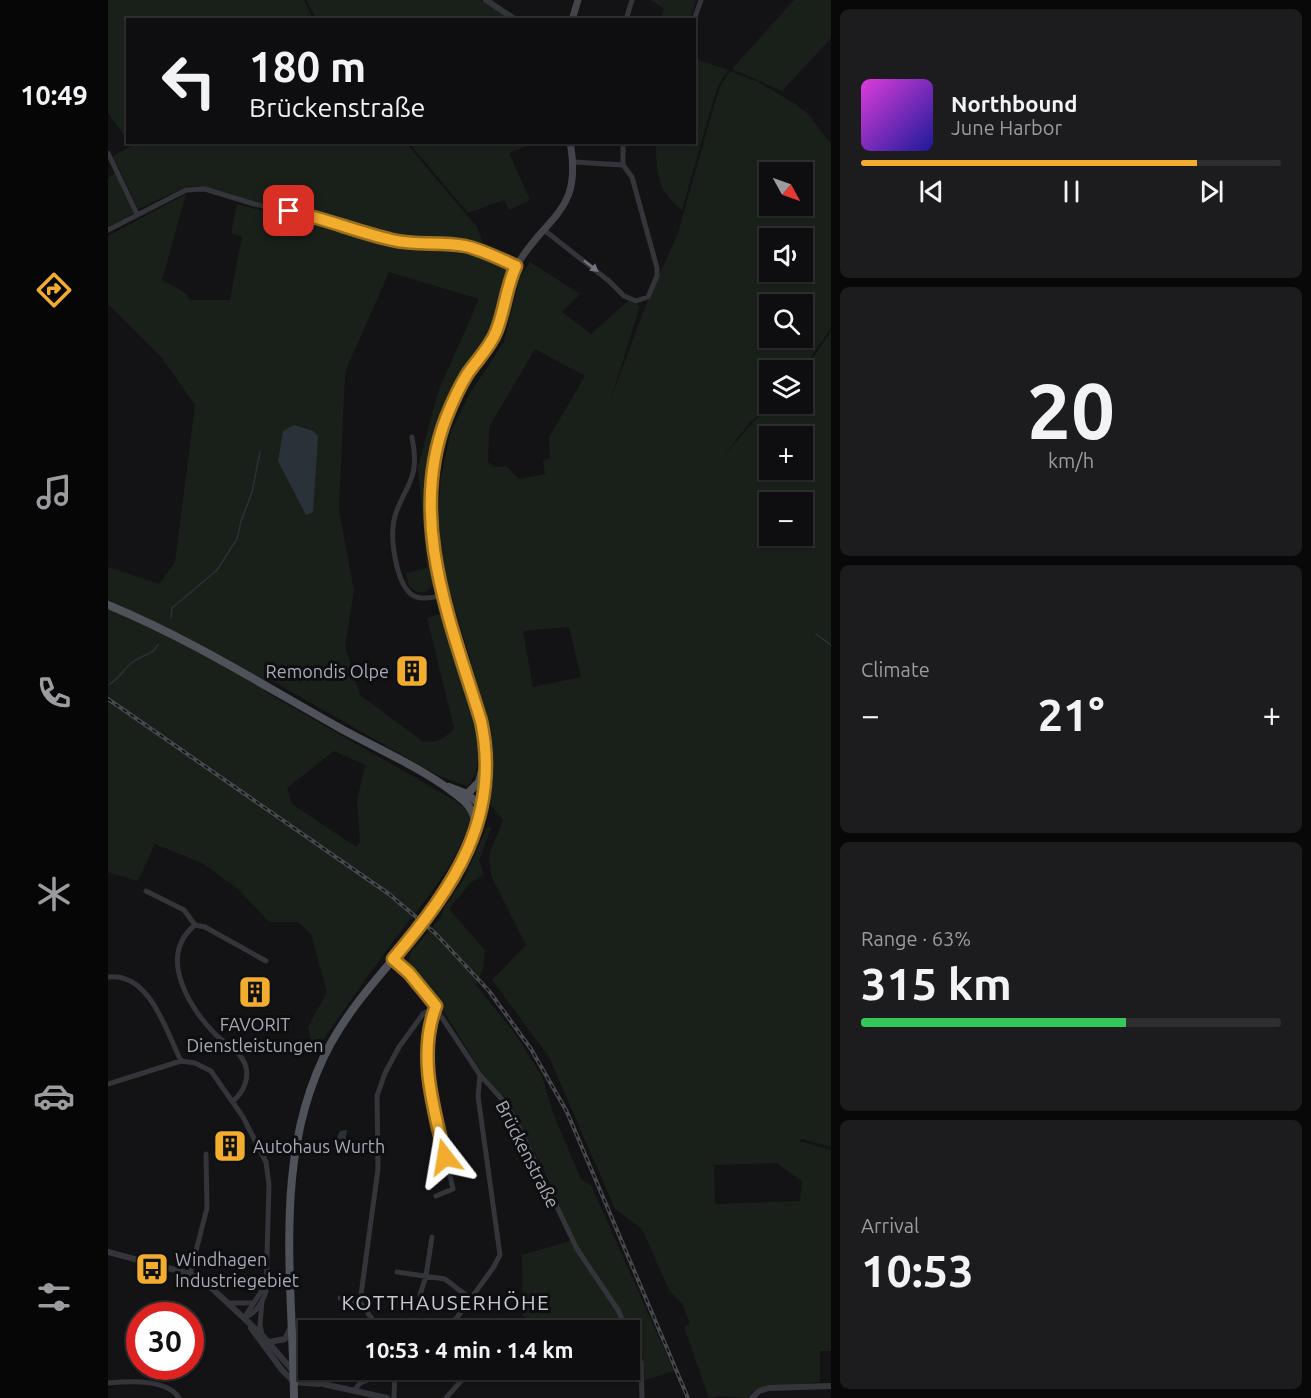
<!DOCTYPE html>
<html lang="en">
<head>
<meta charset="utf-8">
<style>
	:root { --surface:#0e0e10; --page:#1c1c1e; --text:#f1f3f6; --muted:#9b9c9f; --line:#2e2e30; --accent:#f2ad2e }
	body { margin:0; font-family:Ubuntu,sans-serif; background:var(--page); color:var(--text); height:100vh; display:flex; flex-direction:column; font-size:22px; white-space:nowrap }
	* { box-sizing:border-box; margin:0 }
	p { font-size:20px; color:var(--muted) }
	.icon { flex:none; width:33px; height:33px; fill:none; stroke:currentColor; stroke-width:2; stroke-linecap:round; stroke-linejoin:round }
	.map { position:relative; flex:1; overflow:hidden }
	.drawer { display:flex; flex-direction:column; gap:9px; padding:9px; background:#080809; width:480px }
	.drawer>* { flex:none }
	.top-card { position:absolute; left:18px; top:18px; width:570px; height:126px; border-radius:0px; box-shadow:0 2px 4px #0004,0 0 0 2px var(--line); background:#0e0e10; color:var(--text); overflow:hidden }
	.needle { width:39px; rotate:130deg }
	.tools { position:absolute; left:651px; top:162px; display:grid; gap:12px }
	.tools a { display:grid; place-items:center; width:54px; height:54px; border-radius:0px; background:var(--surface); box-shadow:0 2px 4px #0004,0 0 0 2px var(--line); font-size:30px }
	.speed { position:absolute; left:18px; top:1302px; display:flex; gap:12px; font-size:30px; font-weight:700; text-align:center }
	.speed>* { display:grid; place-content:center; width:78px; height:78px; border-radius:50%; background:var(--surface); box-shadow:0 2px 4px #0004,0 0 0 2px var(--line); line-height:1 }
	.speed .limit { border:9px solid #d22; background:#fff; color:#111 }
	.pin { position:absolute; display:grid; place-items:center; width:51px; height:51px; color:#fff; margin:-26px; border-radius:12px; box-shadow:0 3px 9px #0006 }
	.me { position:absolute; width:66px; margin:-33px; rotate:346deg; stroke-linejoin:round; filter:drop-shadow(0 0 4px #0008) }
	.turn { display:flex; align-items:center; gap:21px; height:126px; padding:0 24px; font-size:27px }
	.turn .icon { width:78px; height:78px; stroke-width:2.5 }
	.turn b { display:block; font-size:42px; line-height:51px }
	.big { font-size:45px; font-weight:700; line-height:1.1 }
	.drawer .card { flex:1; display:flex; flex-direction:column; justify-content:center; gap:9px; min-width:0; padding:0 21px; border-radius:9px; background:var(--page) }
	.drawer .dial { align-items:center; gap:0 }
	.dial b { font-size:78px; line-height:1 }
	.song { display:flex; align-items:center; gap:18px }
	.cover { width:72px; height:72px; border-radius:9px; background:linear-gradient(135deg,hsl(300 70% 55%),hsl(240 70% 35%)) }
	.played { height:6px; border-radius:3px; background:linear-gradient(90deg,var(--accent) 80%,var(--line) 80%) }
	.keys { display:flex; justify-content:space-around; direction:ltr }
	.heat { display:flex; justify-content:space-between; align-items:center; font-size:33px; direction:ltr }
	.charge { height:9px; border-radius:4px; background:linear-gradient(90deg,#34c759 63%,var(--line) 0) }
	.trip { position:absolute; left:190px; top:1320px; width:342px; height:60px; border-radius:0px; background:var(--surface); box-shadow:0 2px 4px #0004,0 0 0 2px var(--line); font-weight:700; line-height:60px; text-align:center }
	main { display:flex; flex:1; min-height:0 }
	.tab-bar { display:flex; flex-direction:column; width:108px; justify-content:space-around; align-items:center; background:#060606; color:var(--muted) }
	.tab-bar .icon { width:42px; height:42px }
	.tab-bar .active { color:var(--accent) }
	.tab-bar b { font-size:27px; color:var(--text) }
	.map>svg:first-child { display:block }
	.green { fill:#19201a; fill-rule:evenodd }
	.water { fill:#2a3239 }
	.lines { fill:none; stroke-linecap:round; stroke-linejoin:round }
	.stream { stroke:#2a3239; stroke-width:1.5 }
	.minor { stroke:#34353a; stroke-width:5 }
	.tertiary { stroke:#34353a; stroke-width:6 }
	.secondary { stroke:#42444a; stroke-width:7 }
	.primary { stroke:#505259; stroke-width:8 }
	.rail-casing { stroke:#47494f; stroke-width:4 }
	.rail { stroke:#0e0e10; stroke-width:1.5; stroke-dasharray:4.5; stroke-linecap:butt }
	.primary-bridge { stroke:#505259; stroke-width:8 }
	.oneway { fill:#72757e }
	.route-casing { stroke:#9d701e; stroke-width:15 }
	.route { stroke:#f2ad2e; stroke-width:10 }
	.labels { text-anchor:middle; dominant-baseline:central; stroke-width:6; stroke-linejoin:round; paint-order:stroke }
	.poi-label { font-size:18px; fill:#a5aab5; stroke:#0e0e10; text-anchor:start }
	.street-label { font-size:18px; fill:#a5aab5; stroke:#0e0e10 }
	.quarter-label { font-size:21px; letter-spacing:1.5px; fill:#c6c9d1; stroke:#0e0e10 }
</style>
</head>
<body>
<main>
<nav class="tab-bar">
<b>10:49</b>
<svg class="icon active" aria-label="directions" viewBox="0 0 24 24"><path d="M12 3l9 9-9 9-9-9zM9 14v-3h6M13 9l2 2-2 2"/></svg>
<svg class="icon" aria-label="music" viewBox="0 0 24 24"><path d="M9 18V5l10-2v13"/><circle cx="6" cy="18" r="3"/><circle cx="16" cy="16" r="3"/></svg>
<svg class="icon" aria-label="phone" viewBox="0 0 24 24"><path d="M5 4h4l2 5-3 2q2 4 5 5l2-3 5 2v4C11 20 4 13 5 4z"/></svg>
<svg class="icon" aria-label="climate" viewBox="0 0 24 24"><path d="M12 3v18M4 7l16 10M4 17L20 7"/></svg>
<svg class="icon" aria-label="car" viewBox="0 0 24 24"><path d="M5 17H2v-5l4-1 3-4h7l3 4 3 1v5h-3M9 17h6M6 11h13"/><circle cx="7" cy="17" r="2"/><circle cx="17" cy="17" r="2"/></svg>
<svg class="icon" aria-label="filters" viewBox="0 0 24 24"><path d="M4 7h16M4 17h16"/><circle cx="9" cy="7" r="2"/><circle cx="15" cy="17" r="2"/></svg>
</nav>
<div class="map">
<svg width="723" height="1398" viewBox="0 0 723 1398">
	<rect width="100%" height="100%" fill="#131315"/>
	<path class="green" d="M0 0H196L205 19 20 20 19 140 0 113Z
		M198 0H372L403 19H208Z
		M542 0H588L582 19 553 20 556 8Z
		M686 0H723V38L674 91 624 69Z
		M587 59 620 70 611 84 605 101 574 210C549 190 548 173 548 143L586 142Z
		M622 71 650 82 689 105 701 115 723 144V328L694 370H662V404L643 421 612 461 644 423 665 404H694L695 373 723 331V1147L694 1139 691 1141 723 1150V1351H712V1382L649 1388 639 1398 611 1396 601 1398 576 1327 582 1323 574 1303 561 1290 534 1229 507 1209 441 1057 384 980 418 945 383 875 381 855 395 820 382 804 386 771 383 729 335 568 330 520 333 477 343 431 362 393 396 342 412 277 422 262 472 294 454 312 483 334 521 300 532 306 503 399 537 307 570 233 607 102 613 85ZM662 172H694V206H662ZM662 238H694V272H662ZM662 304H694V338H662ZM427 349 477 376 441 437 442 458 435 460 437 474 411 479 398 466 386 467 380 462 381 427ZM662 436H694V470H662ZM662 502H694V536H662ZM461 627 473 677 425 687 415 631ZM668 1163 694 1181 692 1201 607 1204 606 1165Z
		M21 142 298 143 369 227 378 251 294 241 147 203 108 189 80 186 30 209 5 156 23 146Z
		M301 143H427L401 153 422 200 401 210 396 200 360 213Z
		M8 172 26 213 0 227V178Z
		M78 194 54 280 76 292 83 300H122L134 237 123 233 129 204 288 245 379 257 403 268C395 289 391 313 382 333 374 352 359 366 350 384 316 457 314 505 326 585L318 592H309L301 586 298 573 319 568 310 467 330 392 371 299 281 272 237 372 231 510 246 591 237 646 252 695 314 741C330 744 336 739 346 728L319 618 332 614C345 650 392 756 359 786L331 776 161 679 156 691 346 800 360 810 363 816C349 868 312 905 281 947 255 982 231 1017 206 1053L200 1027 219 992 203 934 190 922H161L129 888 94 863 47 844 30 881 0 872V567L51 584 67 562 87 405 53 357 0 304V236ZM226 751 257 765 249 801 252 842 248 847 184 804 179 788Z
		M379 827 383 828 371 861 376 874 362 883 341 909 377 950 375 969 368 985 405 1031 434 1076 445 1113 473 1179 483 1185 566 1371 537 1380 534 1354 517 1317 484 1325V1330H438L415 1316 414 1255 465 1240 434 1166 398 1099 375 1074 321 988 300 964 303 952 333 917 336 908 356 879Z"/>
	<path class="water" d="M186 425 205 431 210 436 205 512 198 515 170 461 175 431Z
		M239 1130 236 1149 228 1154 225 1146 232 1131Z"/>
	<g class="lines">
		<path class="stream" d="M63 618 64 608 109 570 129 539 133 521 144 492 152 452
			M708 634 723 645
			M2 684C13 677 16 668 26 661 35 655 44 655 50 645"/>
		<path class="minor" d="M518 20 524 0
			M586 20 593 0
			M0 153 29 214
			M466 162 515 165V142
			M0 230 78 190 97 189 146 204 217 219 283 240 304 244 355 246 381 253 408 266
			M436 230 501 281 516 296 528 301 540 297 549 276V268L524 177 515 165
			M304 437C306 449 308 461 305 473 301 489 289 504 286 520 282 538 288 582 303 594 312 601 324 597 334 596
			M38 891 76 910 87 925
			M285 959 315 989 372 1075 393 1098 407 1119 469 1249 510 1310 519 1330
			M0 977C42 972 58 1031 73 1061
			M328 1006 321 1027V1084L345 1189 328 1196
			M0 1084 73 1061 87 1063 103 1071 135 1117 158 1162 161 1185 158 1292C154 1303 147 1314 136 1318
			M125 1101C136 1092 142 1077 137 1064 132 1051 116 1043 107 1034 81 1007 49 956 87 925L97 927 158 961
			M289 1272 337 1279 363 1299
			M82 1274 99 1208 98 1154
			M312 1295 318 1276 324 1237
			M232 1298 252 1302 267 1323 294 1330
			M154 1301 152 1325 154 1335
			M252 1302 270 1169 269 1096 277 1073 291 1047 315 1014 328 1006
			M122 1303H145
			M136 1318 158 1284
			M340 1330 385 1268 392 1255 370 1096 372 1075
			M522 1337 533 1363 534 1398
			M0 1383C20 1381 60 1379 71 1398
			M246 1391 252 1383 286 1370
			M286 1398 287 1370
			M338 1398 360 1373"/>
		<path class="tertiary" d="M378 0 408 20
			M0 1252 82 1274 96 1281 154 1335 185 1371 215 1384 279 1398
			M143 1328 174 1370 186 1382 211 1384
			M161 1342 177 1339 182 1329
			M644 1398 651 1391 661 1388 723 1386"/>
		<path class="secondary" d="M464 20 470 0
			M375 807C378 785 380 765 378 743 375 719 365 696 358 673 336 601 310 527 328 451 334 426 343 401 356 379 366 364 379 350 387 334 397 312 397 286 409 265 439 214 475 213 462 142"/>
		<path class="primary" d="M0 605C80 638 155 685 230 727 271 750 320 770 356 801 366 810 369 820 367 833
			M341 787 359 794 375 807
			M359 794 371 782 378 755
			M325 909 357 858 375 807
			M186 1398C185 1280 163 1152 223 1043 243 1007 271 976 298 944"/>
		<defs>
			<path id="rail" d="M0 699 281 894 328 934 381 991 423 1049 459 1112 580 1398"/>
		</defs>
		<use href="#rail" class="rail-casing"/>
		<use href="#rail" class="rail"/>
		<path class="primary-bridge" d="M298 944 325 909"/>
	</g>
	<defs><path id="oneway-solid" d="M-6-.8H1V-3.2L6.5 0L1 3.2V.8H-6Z" transform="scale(1.5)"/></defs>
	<use class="oneway" href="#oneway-solid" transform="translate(483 266) rotate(38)"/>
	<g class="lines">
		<defs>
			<path id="route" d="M181 211C216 218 249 232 284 240 308 246 333 241 357 246 375 250 392 259 408 266 398 287 397 310 388 332 382 347 369 360 360 373 351 387 344 403 338 418 299 520 343 623 373 721 394 818 345 888 285 959L301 973 328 1006C309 1055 326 1109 337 1157"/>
		</defs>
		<use href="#route" class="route-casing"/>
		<use href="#route" class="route"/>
	</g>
	<defs>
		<symbol id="building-square" viewBox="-11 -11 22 22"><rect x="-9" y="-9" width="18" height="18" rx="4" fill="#f2ad2e" stroke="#0e0e10"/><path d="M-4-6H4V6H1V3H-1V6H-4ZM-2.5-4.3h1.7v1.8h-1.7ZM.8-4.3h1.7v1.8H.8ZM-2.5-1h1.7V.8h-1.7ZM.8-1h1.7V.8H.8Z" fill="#111"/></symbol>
		<symbol id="bus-square" viewBox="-11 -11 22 22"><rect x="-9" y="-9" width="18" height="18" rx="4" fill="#f2ad2e" stroke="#0e0e10"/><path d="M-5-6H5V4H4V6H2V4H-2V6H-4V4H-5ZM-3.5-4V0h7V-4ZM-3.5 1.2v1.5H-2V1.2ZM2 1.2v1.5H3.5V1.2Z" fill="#111"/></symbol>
	</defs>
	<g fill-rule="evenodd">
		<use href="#building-square" x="285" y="652" width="38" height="38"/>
		<use href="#building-square" x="128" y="973" width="38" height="38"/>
		<use href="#building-square" x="103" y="1127" width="38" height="38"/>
		<use href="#bus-square" x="25" y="1250" width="38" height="38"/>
	</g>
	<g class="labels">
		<g class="poi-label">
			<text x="281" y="671" text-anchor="end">Remondis Olpe</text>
			<text x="147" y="1024" text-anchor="middle">FAVORIT<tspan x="147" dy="21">Dienstleistungen</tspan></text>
			<text x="145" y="1146">Autohaus Wurth</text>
			<text x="67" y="1259">Windhagen<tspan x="67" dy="21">Industriegebiet</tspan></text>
		</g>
		<g class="street-label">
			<text transform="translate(420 1154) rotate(63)">Brückenstraße</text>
		</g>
		<g class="quarter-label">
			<text x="338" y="1302">KOTTHAUSERHÖHE</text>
		</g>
	</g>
</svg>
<div class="tools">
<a><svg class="needle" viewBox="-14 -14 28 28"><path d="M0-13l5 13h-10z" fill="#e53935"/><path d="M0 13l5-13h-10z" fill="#9b9c9f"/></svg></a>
<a><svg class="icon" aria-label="sound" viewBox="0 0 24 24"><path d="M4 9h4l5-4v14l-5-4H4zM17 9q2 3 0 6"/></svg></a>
<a><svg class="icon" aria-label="search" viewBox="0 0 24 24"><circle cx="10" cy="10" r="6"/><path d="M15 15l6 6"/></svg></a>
<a><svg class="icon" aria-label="layers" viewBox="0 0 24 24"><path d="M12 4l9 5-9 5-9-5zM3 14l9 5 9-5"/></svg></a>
<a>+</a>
<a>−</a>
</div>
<div class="speed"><div class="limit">30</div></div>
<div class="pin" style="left:181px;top:211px;background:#d93025"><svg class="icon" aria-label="arrive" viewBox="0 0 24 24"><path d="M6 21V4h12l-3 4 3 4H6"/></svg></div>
<svg class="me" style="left:337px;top:1157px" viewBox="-20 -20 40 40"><path d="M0-17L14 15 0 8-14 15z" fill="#f2ad2e" stroke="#fff" stroke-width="4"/></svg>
<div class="trip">10:53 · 4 min · 1.4 km</div>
<div class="top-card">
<div class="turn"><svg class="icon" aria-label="left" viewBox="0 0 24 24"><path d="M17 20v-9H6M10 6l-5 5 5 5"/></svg><div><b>180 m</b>Brückenstraße</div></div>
</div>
</div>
<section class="drawer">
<div class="card">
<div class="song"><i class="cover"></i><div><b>Northbound</b><p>June Harbor</p></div></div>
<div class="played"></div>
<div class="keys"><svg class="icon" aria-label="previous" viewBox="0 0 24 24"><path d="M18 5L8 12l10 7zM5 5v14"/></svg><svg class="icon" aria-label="pause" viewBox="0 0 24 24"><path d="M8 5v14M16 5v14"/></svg><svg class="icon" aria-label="next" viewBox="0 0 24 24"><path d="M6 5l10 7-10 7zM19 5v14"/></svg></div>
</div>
<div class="card dial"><b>20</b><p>km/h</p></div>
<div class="card"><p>Climate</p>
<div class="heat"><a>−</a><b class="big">21°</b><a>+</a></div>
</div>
<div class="card"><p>Range · 63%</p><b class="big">315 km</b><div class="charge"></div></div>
<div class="card"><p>Arrival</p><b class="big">10:53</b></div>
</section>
</main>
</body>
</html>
